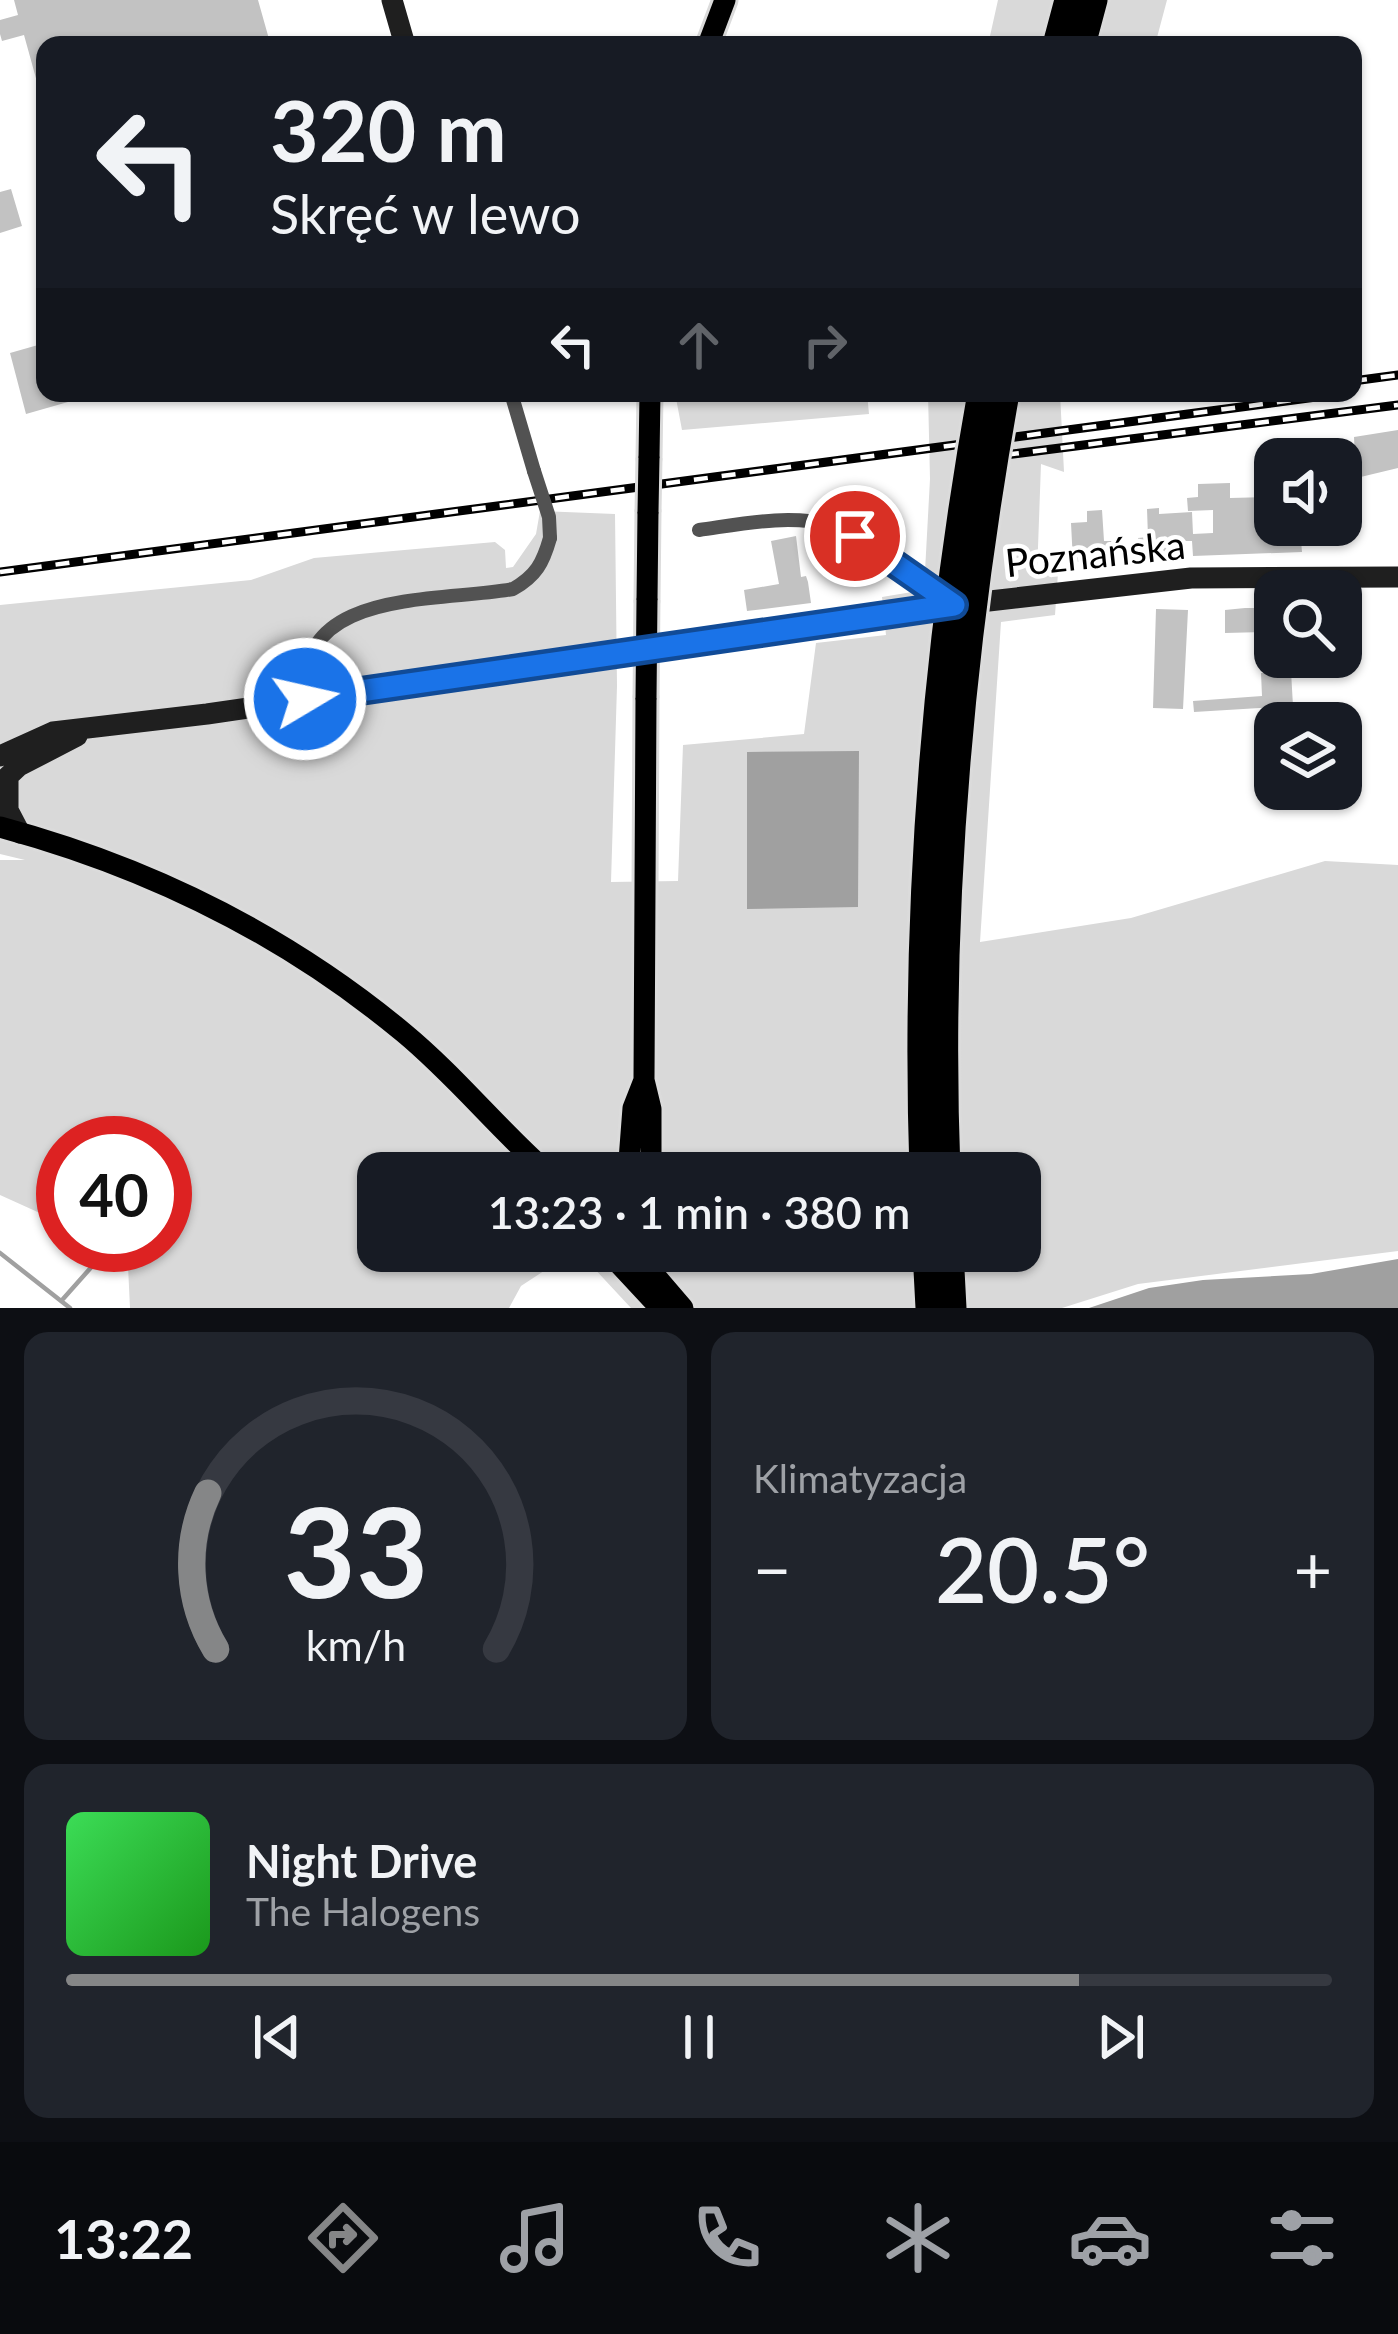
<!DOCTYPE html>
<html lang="pl">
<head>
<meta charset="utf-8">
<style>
	:root { --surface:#171b24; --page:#20242c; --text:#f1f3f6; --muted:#9ea1a6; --line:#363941; --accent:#858687 }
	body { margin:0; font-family:Lato,sans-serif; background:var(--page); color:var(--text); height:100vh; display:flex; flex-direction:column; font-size:45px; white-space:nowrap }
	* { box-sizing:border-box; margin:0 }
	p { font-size:39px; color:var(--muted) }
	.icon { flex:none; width:66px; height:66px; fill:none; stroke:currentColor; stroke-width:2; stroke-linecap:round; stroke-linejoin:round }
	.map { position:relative; height:1308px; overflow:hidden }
	.details { display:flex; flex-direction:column; gap:24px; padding:24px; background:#0d0f14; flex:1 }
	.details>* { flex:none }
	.guide { position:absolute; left:36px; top:36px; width:1326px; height:366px; border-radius:24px; box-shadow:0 3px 9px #0004; background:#171b24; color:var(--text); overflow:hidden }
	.tools { position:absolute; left:1254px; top:438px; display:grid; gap:24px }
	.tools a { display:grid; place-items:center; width:108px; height:108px; border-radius:24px; background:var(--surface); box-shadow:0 3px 9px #0004; font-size:60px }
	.speed { position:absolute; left:36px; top:1116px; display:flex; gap:24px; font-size:60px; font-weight:700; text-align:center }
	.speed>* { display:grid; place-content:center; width:156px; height:156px; border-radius:50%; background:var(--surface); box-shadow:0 3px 9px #0004; line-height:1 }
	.speed .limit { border:18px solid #d22; background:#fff; color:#111 }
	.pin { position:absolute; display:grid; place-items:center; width:102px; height:102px; color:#fff; margin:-51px; border:6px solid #fff; border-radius:50%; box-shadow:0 3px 12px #0007 }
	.me { position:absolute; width:132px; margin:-66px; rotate:81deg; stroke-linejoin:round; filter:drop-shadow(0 0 9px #0008) }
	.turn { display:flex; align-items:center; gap:42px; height:252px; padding:0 36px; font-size:54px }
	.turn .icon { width:156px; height:156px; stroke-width:2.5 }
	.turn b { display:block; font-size:84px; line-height:102px }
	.lanes { display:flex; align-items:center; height:114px; padding:0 36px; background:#0003; justify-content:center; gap:60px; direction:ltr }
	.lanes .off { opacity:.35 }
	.big { font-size:90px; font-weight:600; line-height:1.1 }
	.details .tile { flex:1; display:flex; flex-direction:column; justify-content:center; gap:18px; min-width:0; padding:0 42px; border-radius:24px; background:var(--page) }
	.details .dial { align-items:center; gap:0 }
	.dial svg { height:312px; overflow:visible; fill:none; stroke:var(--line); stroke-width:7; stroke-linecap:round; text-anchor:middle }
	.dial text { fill:var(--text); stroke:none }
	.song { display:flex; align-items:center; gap:36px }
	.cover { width:144px; height:144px; border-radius:18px; background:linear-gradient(135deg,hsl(130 70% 55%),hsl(120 70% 35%)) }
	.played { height:12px; border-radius:6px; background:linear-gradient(90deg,var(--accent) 80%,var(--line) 80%) }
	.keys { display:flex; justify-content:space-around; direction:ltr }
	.heat { display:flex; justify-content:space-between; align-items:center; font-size:66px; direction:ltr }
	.details .tiles { flex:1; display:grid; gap:24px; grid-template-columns:1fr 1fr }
	.tile:last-child { grid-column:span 2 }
	.trip { position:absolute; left:357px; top:1152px; width:684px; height:120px; border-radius:24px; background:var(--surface); box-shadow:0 3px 9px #0004; font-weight:600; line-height:120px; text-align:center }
	.menu { display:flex; height:192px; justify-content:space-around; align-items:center; background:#090b0e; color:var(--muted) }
	.menu .icon { width:84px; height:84px }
	.menu .on { color:var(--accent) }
	.menu b { font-size:54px; color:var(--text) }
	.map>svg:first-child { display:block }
	.green { fill:#d9d9d9 }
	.water { fill:#a0a0a0 }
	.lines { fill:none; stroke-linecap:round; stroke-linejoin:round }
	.stream { stroke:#a0a0a0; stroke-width:4.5 }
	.building { fill:#c2c2c2 }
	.primary-casing { stroke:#dbdbdb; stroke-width:27 }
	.highway-casing { stroke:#dbdbdb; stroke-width:33 }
	.street { stroke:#525252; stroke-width:14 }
	.secondary { stroke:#1f1f1f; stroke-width:21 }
	.primary { stroke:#000; stroke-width:21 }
	.highway { stroke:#000; stroke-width:27 }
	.rail-casing { stroke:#000; stroke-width:9 }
	.rail { stroke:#fff; stroke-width:4.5; stroke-dasharray:14; stroke-linecap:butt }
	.primary-bridge-casing { stroke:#dbdbdb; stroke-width:27; stroke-linecap:butt }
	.highway-bridge-casing { stroke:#dbdbdb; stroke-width:33; stroke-linecap:butt }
	.street-bridge { stroke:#525252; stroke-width:14 }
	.primary-bridge { stroke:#000; stroke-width:21 }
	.highway-bridge { stroke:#000; stroke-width:27 }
	.route-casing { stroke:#114b97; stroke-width:30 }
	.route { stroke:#1a73e8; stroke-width:21 }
	.labels { text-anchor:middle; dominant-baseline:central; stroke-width:9; stroke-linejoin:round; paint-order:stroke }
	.street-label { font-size:39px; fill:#000; stroke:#fff }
</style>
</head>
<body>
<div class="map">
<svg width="1398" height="1308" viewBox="0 0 1398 1308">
	<rect width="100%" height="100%" fill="#fff"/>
	<path class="green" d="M998 0H1167L1155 45H988Z
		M675 393H867L869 414 682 430Z
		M928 393H1060L1064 472 1041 464 1037 575 1058 573 1055 615 1001 622 980 942 1131 918 1325 861 1398 865V1251L1138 1284 1062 1308H631L578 1251H1020V1173H378V1251H547L556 1263 521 1286 509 1308H130L128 1266 136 1245H165V1143H63V1215L42 1214 0 1195V860H25L0 854V605L251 580 314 558 495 542 505 550 506 568 513 567 536 534 540 511 615 514 617 686 611 882 678 881 683 745 804 734 816 643 886 635 882 597 924 590 930 479Z"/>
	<path class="water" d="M859 751 858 907 747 909V752Z
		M1398 1259V1308H1089L1149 1288 1203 1280 1311 1274Z"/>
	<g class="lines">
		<path class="stream" d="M0 1253 70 1308
			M63 1299 111 1245"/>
	</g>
	<path class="building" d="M14 0H258L269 39 247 45H45V99L42 100 24 35 2 41 0 34V20L18 15Z
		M11 189 22 226 0 233V192Z
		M45 343V393H88L89 396 26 414 10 353Z
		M1398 430V468L1344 481 1354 499 1341 508V461L1355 459 1354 437Z
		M1230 483V498L1269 497V503L1275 502V530L1300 529 1302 552 1193 556 1192 541H1171L1172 557 1150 562 1139 559 1138 538 1148 537 1147 509 1159 508V514L1192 512 1193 534 1213 533V510L1188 511 1187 498 1198 497V484Z
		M1102 510 1104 541H1112L1113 561 1073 562 1071 523 1087 522V511Z
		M796 536 801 577 806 576 808 582 811 603 747 611 744 590 779 584 771 541Z
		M1245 608H1264V632L1225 633V610Z
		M1156 609 1188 610 1183 709 1153 708Z
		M1291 671 1293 706 1194 712 1193 701 1262 696 1261 673Z"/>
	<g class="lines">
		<defs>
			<path id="primary" d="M708 45 725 0
				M649 458 650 393
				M647 600 648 512
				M646 698 644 1080 651 1109V1173
				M0 827C148 867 286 935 404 1033 456 1076 498 1129 548 1173
				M628 1173 633 1108 644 1080
				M607 1251 660 1308
				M634 1251 683 1308"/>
			<path id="highway" d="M1056 45 1068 0
				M1082 45 1094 0
				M926 1251 929 1308
				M950 1251 953 1308"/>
		</defs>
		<use href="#primary" class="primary-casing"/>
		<use href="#highway" class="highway-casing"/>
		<path class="street" d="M511 393 534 471
			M699 530C742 524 788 514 831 525 869 534 919 579 951 603
			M305 699C295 587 437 603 513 589 536 576 543 563 550 538"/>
		<path class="secondary" d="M392 0 405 45
			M0 756 53 732 207 714 954 605 1191 578 1398 577
			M8 777V810L20 833
			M0 784 19 766 77 736"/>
		<use href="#primary" class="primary"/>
		<use href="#highway" class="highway"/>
		<defs>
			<path id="rail" d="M1353 381 1398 375
				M1005 455 1398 405
				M0 572 1346 393"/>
		</defs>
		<use href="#rail" class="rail-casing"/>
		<use href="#rail" class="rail"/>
		<defs>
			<path id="primary-bridge" d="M648 512 649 458
				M646 698 647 600"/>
			<path id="highway-bridge" d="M923 1173C914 913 935 649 981 393
				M947 1173C937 913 960 649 1006 393"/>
		</defs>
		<use href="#primary-bridge" class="primary-bridge-casing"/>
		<use href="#highway-bridge" class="highway-bridge-casing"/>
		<path class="street-bridge" d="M534 471 549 517 550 538"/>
		<use href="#primary-bridge" class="primary-bridge"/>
		<use href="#highway-bridge" class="highway-bridge"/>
	</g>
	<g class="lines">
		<defs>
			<path id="route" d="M305 699 954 605 855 536"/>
		</defs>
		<use href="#route" class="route-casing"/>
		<use href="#route" class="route"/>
	</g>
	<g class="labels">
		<g class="street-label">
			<text transform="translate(1095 553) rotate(-6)">Poznańska</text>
		</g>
	</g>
</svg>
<div class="tools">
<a><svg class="icon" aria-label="sound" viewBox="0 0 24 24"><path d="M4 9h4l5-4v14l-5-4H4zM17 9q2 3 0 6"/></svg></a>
<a><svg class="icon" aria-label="search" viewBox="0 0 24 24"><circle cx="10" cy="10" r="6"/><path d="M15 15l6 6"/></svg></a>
<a><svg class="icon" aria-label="layers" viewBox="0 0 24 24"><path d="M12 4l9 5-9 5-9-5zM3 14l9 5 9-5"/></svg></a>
</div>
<div class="speed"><div class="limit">40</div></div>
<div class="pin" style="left:855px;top:536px;background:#d93025"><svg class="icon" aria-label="arrive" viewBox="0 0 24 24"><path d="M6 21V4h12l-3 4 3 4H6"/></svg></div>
<svg class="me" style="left:305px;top:699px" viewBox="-20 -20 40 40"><circle r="17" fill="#1a73e8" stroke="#fff" stroke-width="3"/><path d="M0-11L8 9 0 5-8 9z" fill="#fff"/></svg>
<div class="trip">13:23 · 1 min · 380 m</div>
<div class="guide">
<div class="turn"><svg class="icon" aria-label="left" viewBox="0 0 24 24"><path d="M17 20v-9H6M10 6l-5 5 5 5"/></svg><div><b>320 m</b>Skręć w lewo</div></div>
<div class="lanes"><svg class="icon" aria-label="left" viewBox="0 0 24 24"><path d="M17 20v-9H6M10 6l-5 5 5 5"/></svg><svg class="icon off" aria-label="ahead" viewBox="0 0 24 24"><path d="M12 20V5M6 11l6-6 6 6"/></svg><svg class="icon off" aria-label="right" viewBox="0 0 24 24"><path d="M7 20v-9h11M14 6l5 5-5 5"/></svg></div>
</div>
</div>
<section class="details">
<div class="tiles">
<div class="tile dial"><svg viewBox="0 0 100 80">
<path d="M14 69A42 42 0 1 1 86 69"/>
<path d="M14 69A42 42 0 0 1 12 29" stroke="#858687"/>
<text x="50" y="56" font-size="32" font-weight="700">33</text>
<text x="50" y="72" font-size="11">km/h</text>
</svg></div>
<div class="tile"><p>Klimatyzacja</p>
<div class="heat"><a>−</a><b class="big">20.5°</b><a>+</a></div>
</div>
<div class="tile">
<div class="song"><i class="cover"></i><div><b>Night Drive</b><p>The Halogens</p></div></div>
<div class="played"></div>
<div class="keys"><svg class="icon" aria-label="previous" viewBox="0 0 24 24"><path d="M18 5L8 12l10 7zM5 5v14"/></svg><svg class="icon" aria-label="pause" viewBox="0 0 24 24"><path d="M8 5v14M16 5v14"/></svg><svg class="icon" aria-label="next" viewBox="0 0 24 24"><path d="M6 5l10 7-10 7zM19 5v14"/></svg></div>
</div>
</div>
</section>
<nav class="menu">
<b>13:22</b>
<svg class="icon on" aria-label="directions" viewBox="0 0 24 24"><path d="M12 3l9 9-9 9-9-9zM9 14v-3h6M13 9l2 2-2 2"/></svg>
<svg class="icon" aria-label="music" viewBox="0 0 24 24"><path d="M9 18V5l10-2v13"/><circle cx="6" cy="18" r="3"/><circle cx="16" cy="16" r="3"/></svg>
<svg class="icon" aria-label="phone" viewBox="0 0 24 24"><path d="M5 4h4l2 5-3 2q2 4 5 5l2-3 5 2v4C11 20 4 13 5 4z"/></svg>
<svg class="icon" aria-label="climate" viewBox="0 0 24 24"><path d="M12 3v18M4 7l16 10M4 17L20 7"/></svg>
<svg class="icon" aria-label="car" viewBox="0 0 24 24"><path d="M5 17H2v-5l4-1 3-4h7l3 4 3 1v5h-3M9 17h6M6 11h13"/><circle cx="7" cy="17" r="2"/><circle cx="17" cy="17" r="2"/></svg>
<svg class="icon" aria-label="filters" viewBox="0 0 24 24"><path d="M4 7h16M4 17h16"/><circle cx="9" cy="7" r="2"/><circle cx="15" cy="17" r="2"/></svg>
</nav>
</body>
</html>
